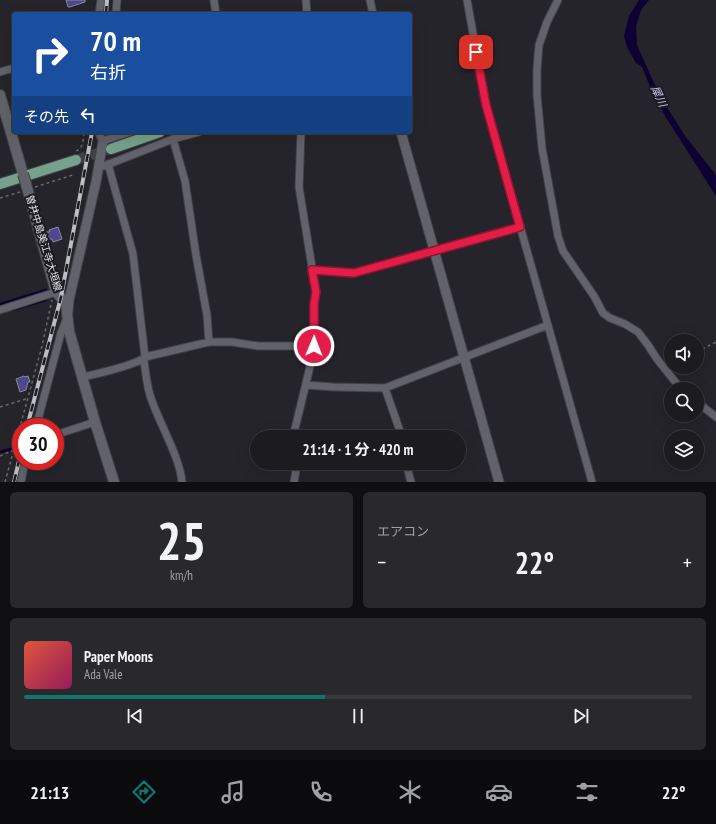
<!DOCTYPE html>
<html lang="ja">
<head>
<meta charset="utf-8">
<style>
	:root { --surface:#1b1b20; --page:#28282d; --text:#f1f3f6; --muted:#a0a1a5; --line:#39393e; --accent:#0f766e }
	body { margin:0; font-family:"PT Sans Narrow","Noto Sans JP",sans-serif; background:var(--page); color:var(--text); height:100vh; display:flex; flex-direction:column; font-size:15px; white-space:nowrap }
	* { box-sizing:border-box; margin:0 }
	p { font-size:13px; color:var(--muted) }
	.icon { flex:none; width:22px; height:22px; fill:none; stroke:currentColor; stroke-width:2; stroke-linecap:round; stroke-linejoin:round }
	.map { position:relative; height:482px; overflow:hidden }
	.drawer { display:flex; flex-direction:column; gap:10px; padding:10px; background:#0f0f12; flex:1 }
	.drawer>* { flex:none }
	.banner { position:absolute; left:12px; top:12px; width:400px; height:122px; border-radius:4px; box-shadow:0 4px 16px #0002,0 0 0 1px var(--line); background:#1a4fa0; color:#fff; overflow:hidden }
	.controls { position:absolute; left:664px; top:334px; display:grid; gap:8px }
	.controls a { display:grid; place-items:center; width:40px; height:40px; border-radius:50%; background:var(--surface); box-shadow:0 4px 16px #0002,0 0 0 1px var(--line); font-size:20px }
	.speed { position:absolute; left:12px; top:418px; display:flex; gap:8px; font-size:20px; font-weight:700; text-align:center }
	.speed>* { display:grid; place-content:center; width:52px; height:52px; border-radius:50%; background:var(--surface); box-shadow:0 4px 16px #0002,0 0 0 1px var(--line); line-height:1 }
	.speed .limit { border:6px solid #d22; background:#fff; color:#111 }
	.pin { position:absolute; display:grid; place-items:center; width:34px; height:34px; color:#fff; margin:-17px; border-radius:8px; box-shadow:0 2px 6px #0006 }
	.me { position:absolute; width:44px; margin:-22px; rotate:1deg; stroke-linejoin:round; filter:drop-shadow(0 0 3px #0008) }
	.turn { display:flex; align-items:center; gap:14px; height:84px; padding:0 12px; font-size:18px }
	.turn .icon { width:52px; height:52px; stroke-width:2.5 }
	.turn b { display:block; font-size:28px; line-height:34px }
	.then { display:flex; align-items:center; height:38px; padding:0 12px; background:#0003; gap:8px; font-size:15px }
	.big { font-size:30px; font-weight:700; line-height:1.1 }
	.drawer .widget { flex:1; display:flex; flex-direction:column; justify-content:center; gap:6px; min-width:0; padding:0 14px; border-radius:6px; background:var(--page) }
	.drawer .dial { align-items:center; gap:0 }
	.dial b { font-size:52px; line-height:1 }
	.song { display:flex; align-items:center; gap:12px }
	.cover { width:48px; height:48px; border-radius:6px; background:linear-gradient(135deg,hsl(10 70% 55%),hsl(330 70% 35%)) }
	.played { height:4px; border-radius:2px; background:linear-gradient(90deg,var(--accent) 45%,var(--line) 45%) }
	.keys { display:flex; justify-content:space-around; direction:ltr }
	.heat { display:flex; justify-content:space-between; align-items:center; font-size:22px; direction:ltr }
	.drawer .tiles { flex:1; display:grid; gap:10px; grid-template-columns:1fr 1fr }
	.widget:last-child { grid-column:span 2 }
	.trip { position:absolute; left:250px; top:430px; width:216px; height:40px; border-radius:20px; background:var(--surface); box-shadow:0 4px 16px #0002,0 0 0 1px var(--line); font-weight:700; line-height:40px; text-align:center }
	.tab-bar { display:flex; height:64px; justify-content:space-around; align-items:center; background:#0b0b0d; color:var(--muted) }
	.tab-bar .icon { width:28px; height:28px }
	.tab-bar .active { color:var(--accent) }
	.tab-bar b { font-size:18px; color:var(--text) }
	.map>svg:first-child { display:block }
	.water { fill:#0d0032 }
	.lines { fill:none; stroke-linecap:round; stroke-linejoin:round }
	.stream { stroke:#0d0032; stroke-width:2.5 }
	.building { fill:#4f4791; stroke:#8a8a91 }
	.primary-tunnel { stroke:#404146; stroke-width:10; stroke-dasharray:10 5; stroke-linecap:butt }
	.minor-casing { stroke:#414146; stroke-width:9 }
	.tertiary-casing { stroke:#414146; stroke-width:11 }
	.secondary-casing { stroke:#414146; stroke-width:12 }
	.primary-casing { stroke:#414146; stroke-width:12 }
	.path { stroke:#68686d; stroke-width:1.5; stroke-dasharray:3 3; stroke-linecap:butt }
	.minor { stroke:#62636a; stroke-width:7 }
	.tertiary { stroke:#62636a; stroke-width:9 }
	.secondary { stroke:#62636a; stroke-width:10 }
	.primary { stroke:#75a18d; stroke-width:10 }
	.rail-casing { stroke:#bdbec2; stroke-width:4 }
	.rail { stroke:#1b1b21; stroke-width:2.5; stroke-dasharray:8; stroke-linecap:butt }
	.secondary-bridge-casing { stroke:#414146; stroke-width:12; stroke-linecap:butt }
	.secondary-bridge { stroke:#62636a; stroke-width:10 }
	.route-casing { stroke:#92132f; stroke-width:10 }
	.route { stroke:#e11d48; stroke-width:7 }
	.labels { text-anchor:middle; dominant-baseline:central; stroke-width:4; stroke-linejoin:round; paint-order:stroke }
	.street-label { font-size:10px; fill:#e2e3e7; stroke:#1b1b21 }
	.water-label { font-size:11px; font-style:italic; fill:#c8c7f2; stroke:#1b1b21 }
</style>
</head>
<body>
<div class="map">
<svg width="716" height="482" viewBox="0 0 716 482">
	<rect width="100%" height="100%" fill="#24242a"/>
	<path class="water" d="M639 0H649L641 10 636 26 637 45 653 81 670 112 685 136 716 175V196L665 116 651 89 642 67 636 63 627 47 624 36 629 16Z"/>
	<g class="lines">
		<path class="stream" d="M0 304 46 290
			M12 310 46 300
			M0 452 11 449"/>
	</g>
	<path class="building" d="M66 0H85V2L70 7H68Z
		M58 227 62 239 53 242 52 239H49L46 232H50L49 230Z
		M24 376 25 377 28 376 30 382H28L26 390 20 392 16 379Z"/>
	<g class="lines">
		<path class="primary-tunnel" d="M76 160 109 149"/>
		<defs>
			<path id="minor" d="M214 0 216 14
				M306 0 307 14
				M370 0 373 14
				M467 0 486 105 592 482
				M558 0 547 22 539 45 537 69V95L542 148 558 236 563 251 594 296 603 313 610 318 625 324 638 332 648 345 657 359 681 389
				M99 14 101 0
				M116 14 117 0
				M0 72 14 68
				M101 132 100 136 103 141 130 132
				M173 139 185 181 196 255 207 315 209 342
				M108 164 133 254 145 357 144 361C146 374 147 389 152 401 160 424 180 458 182 482
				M104 166 173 139 199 132
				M312 270 354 273 520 227
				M0 310 56 292
				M83 377C96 374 137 365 145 357L209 342H232L258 346H315
				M306 385 333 387 385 388 548 325
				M385 388 402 437
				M697 402 716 417
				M36 427 61 333 67 318
				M55 435 95 422
				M293 437 315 346 314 304 316 292 299 187 301 132
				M406 463 411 482
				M21 482 25 461
				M294 482 296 470 295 463"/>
			<path id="tertiary" d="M401 132 499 482
				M68 312 69 300 96 182 103 141"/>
			<path id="secondary" d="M0 95 23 174
				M26 184 56 292 66 303 69 331 95 422 114 482"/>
			<path id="primary" d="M111 149 160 132
				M0 184 76 160"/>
		</defs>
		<use href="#minor" class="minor-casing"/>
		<use href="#tertiary" class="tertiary-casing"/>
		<use href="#secondary" class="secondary-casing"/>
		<use href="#primary" class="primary-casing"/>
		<path class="path" d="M76 151C84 148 83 139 84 132
			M35 187 73 175
			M0 198 20 192
			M697 352 716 342
			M0 407 26 399
			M0 456 21 447
			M5 482 42 346 52 300"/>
		<use href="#minor" class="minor"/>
		<use href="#tertiary" class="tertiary"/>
		<use href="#secondary" class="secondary"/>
		<use href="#primary" class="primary"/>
		<defs>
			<path id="rail" d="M106 14 107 0
				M27 427 61 297 92 132
				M14 482 21 452"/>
		</defs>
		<use href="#rail" class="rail-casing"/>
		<use href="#rail" class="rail"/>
		<defs>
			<path id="secondary-bridge" d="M23 174 26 184"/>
		</defs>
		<use href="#secondary-bridge" class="secondary-bridge-casing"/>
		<use href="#secondary-bridge" class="secondary-bridge"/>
	</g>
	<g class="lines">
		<defs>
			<path id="route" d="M314 346V304L316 292 312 270 354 273 520 227 486 105 476 52"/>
		</defs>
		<use href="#route" class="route-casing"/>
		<use href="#route" class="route"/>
	</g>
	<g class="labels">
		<g class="street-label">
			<text transform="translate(44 243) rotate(73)">曽井中島美江寺大垣線</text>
		</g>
		<g class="water-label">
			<text transform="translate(659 96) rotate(65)">犀川</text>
		</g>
	</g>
</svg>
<div class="controls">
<a><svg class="icon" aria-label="sound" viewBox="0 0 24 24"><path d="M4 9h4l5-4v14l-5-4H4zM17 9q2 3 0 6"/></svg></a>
<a><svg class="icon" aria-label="search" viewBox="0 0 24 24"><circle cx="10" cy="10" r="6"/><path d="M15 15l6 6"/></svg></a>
<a><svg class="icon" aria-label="layers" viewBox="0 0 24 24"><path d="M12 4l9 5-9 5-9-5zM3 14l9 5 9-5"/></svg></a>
</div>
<div class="speed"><div class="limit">30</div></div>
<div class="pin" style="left:476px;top:52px;background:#d93025"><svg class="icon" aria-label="arrive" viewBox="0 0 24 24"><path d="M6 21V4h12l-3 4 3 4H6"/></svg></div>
<svg class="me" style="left:314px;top:346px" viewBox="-20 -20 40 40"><circle r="17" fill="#e11d48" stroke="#fff" stroke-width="3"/><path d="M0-11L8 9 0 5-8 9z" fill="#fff"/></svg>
<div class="trip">21:14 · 1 分 · 420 m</div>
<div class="banner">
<div class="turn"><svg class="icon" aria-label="right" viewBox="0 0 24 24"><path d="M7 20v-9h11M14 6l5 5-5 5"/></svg><div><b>70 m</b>右折</div></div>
<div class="then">その先<svg class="icon" aria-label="left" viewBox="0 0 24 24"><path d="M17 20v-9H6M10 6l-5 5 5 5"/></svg></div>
</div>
</div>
<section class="drawer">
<div class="tiles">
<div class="widget dial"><b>25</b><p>km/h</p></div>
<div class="widget"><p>エアコン</p>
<div class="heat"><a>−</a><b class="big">22°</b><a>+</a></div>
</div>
<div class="widget">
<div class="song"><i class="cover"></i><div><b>Paper Moons</b><p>Ada Vale</p></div></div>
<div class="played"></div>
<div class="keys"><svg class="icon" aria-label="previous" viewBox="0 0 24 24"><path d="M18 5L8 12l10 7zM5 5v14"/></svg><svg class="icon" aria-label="pause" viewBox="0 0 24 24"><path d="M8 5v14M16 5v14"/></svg><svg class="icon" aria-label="next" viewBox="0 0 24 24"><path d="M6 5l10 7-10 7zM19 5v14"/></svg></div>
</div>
</div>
</section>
<nav class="tab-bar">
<b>21:13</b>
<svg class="icon active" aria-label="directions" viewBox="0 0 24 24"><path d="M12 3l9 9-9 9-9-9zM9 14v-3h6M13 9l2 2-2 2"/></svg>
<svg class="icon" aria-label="music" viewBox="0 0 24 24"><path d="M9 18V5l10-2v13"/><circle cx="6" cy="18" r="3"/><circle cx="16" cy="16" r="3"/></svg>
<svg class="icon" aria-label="phone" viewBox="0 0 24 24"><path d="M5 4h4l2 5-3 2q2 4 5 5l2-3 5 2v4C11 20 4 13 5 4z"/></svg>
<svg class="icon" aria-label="climate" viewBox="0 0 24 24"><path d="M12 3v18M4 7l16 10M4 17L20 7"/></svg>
<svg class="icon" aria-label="car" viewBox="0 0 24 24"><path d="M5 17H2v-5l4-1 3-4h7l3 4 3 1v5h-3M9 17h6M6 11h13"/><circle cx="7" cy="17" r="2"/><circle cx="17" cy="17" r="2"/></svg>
<svg class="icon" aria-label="filters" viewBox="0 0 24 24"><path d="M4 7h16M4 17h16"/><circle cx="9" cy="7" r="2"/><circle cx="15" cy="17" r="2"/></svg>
<b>22°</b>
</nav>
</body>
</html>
